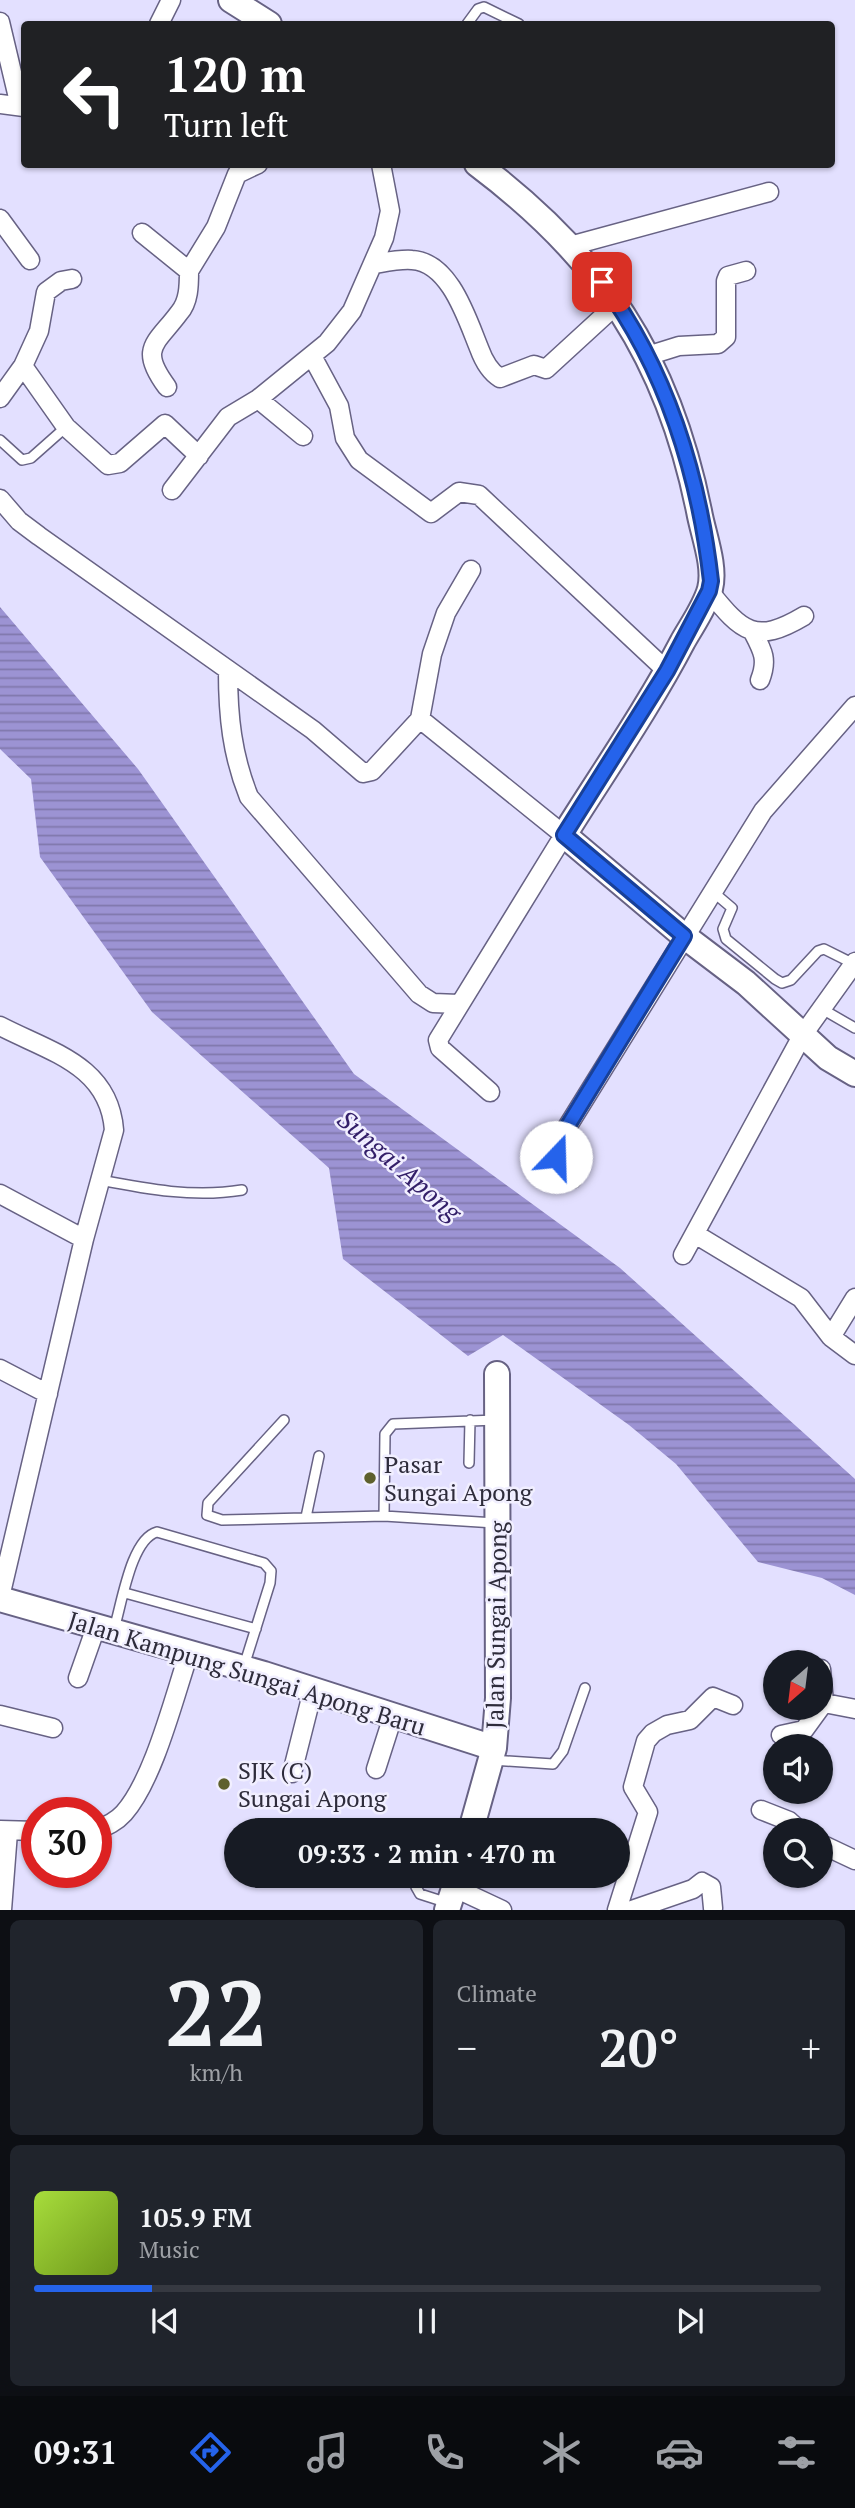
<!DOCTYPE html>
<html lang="en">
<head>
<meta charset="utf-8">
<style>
	:root { --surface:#171b24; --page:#20242c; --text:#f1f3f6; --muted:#9ea1a6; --line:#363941; --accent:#2563eb }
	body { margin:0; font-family:"PT Serif",serif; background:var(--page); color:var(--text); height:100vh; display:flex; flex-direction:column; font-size:26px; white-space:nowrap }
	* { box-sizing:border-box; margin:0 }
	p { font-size:23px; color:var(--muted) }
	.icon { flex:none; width:38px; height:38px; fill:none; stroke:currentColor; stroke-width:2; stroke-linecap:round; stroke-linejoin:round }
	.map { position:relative; height:1910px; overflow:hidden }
	.details { display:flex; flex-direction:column; gap:10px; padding:10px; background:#0d0f14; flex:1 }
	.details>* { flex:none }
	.guide { position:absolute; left:21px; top:21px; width:814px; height:147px; border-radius:7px; box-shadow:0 2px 5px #0004; background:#202124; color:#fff; overflow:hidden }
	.needle { width:46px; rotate:208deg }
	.controls { position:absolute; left:763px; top:1650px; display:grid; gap:14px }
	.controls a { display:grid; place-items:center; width:70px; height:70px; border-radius:50%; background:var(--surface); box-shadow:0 2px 5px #0004; font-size:35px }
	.speed { position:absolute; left:21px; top:1797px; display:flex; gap:14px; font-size:35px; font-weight:700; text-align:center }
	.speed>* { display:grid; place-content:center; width:91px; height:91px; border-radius:50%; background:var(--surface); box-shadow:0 2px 5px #0004; line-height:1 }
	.speed .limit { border:10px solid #d22; background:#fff; color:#111 }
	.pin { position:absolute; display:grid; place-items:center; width:60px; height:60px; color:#fff; margin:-30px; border-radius:14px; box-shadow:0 4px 10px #0006 }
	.me { position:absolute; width:77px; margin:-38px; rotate:21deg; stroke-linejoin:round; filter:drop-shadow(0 0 5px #0008) }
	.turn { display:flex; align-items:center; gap:24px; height:147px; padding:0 28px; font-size:32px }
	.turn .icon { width:91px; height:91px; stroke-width:2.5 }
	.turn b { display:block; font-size:49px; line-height:60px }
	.big { font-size:52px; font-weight:700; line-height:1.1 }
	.details .card { flex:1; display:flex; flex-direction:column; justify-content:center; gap:10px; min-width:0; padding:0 24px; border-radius:10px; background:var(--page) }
	.details .dial { align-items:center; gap:0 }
	.dial b { font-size:91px; line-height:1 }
	.song { display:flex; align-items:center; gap:21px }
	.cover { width:84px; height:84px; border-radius:10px; background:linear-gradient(135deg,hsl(80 70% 55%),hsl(80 70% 35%)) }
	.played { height:7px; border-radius:4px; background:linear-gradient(90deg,var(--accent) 15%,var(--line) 15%) }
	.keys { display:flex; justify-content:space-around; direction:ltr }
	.heat { display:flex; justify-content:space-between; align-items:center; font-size:38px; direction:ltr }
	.details .tiles { flex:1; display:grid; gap:10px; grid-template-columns:1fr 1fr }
	.card:last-child { grid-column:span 2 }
	.trip { position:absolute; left:224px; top:1818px; width:406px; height:70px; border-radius:35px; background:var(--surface); box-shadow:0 2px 5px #0004; font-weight:700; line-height:70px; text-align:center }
	.tabs { display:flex; height:112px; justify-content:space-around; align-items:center; background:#090b0e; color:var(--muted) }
	.tabs .icon { width:49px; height:49px }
	.tabs .selected { color:var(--accent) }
	.tabs b { font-size:32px; color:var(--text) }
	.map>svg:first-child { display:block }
	.water { fill:url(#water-rules) }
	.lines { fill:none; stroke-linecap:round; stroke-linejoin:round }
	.lane-casing { stroke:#676284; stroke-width:12 }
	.street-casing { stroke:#676284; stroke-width:21 }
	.secondary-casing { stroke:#676284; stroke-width:28 }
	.lane { stroke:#fff; stroke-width:9 }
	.street { stroke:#fff; stroke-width:18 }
	.secondary { stroke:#fff; stroke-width:24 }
	.route-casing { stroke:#184099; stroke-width:18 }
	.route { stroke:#2563eb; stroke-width:12 }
	.poi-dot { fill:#5e602d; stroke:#f1efff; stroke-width:2.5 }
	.labels { text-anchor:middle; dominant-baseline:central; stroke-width:5; stroke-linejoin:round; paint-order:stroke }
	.poi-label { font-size:24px; fill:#2e2c3b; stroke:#f1efff; text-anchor:start }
	.street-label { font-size:24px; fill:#2e2c3b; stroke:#f1efff }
	.water-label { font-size:26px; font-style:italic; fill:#331f69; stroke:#f1efff }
</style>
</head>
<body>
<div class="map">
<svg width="855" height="1910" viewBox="0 0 855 1910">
	<defs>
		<pattern id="water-rules" width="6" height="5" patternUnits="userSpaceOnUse" patternTransform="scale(1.75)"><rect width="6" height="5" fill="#9c93d3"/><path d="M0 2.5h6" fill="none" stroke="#8078ac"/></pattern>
	</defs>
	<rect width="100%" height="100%" fill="#e3e0ff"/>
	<path class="water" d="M0 607 138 769 354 1074 620 1268 855 1479V1595L822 1578 758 1562 676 1464 629 1425 503 1335 468 1356 343 1259 329 1168 152 1012 40 857 31 779 0 749Z"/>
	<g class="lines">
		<defs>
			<path id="lane" d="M467 24 478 9 484 7 519 24
				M0 440 22 460 31 458 66 427
				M712 891 732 908 723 929 726 939 775 979 782 983 791 980 818 951 824 949 854 964
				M822 1009 855 1028
				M100 1180C147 1189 194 1198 242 1190
				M284 1420 208 1503 207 1515 222 1520 384 1516 495 1523
				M469 1463 470 1420
				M384 1516 385 1434 393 1424 496 1420
				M306 1517 319 1456
				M125 1593 256 1629
				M114 1629C122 1603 131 1539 157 1532L264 1563 271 1571 270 1583 244 1666
				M492 1760 553 1764 563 1751 585 1688
				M419 1876 416 1887 420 1894 448 1903"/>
			<path id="street" d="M0 22 20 106
				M159 24 171 0
				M0 104 24 107
				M0 219 30 260
				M142 233 189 271 216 227 237 174 258 164
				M570 246 769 192
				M374 264C386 262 400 259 412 260 450 262 467 319 479 348 483 359 490 372 500 378L534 365 546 369 618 303
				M312 356 339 406 345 438 359 460 431 513 459 492 479 495 667 671
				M647 356 679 346 718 344 726 337V281L728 276 746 271
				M23 366 66 427 108 465 120 463 165 424 199 456
				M167 387C138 348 156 344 179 313 189 302 189 285 189 271
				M0 398 23 366 39 331 46 292 61 281 72 279
				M258 399 303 436
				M172 490 228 417 258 399 327 343 352 311 384 238 390 211 381 164
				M0 499 19 521 39 536 313 730 363 773 372 771 420 719 432 654 446 613 471 570
				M709 591C742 632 755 645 804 616
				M753 632C763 651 768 660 760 680
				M228 671C228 716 232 755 249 797L419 994 433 1003 459 1004
				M420 719 564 835 438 1040 440 1048 490 1092
				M0 1026C50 1052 109 1065 114 1130L84 1239 0 1597
				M572 1179 556 1157 561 1137 763 811 855 706
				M0 1194 84 1239
				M695 1234 801 1298 831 1337 855 1298
				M683 1255 802 1036 855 962
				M831 1337 855 1355
				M0 1369 48 1394
				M821 1669 824 1703 821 1707
				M78 1678 96 1627
				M824 1703 855 1709
				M0 1715 53 1728
				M781 1735 804 1730 820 1708
				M376 1769 393 1716
				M292 1773 313 1690
				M761 1810 789 1821 799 1830
				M0 1830 37 1831
				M96 1830C107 1826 116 1822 124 1813 154 1779 174 1697 189 1653
				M821 1844 855 1860
				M455 1888 502 1910
				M2 1910 8 1832
				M617 1910 648 1812 633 1787 646 1741 653 1733 667 1725 690 1720 713 1697 733 1705
				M632 1910 693 1889 702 1882 711 1887 713 1908"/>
			<path id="secondary" d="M231 0 269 24
				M477 164C602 258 668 358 699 511 703 534 716 566 710 589 705 607 692 625 683 641 648 708 604 771 564 835L684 936 746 983 828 1058 855 1074
				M0 1599 264 1674 494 1748
				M471 1830 494 1748 498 1698 497 1374
				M447 1910 458 1876"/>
		</defs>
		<use href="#lane" class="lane-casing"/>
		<use href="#street" class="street-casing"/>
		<use href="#secondary" class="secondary-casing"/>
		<use href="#lane" class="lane"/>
		<use href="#street" class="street"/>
		<use href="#secondary" class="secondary"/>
	</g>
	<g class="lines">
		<defs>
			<path id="route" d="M556 1157 561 1137 684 936 564 835 667 671 709 591 711 581C699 475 666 368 602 282"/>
		</defs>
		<use href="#route" class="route-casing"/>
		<use href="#route" class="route"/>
	</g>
	<g class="poi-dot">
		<circle cx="370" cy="1478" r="7"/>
		<circle cx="224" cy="1784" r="7"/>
	</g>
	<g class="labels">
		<g class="poi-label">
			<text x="384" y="1464">Pasar<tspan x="384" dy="28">Sungai Apong</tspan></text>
			<text x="238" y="1770">SJK (C)<tspan x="238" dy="28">Sungai Apong</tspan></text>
		</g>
		<g class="street-label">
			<text transform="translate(496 1625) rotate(-89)">Jalan Sungai Apong</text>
			<text transform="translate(247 1673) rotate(17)">Jalan Kampung Sungai Apong Baru</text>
		</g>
		<g class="water-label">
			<text transform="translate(400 1165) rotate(41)">Sungai Apong</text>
		</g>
	</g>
</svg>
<div class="controls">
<a><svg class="needle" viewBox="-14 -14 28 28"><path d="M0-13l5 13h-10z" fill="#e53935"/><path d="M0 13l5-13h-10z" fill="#9ea1a6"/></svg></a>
<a><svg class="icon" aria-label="sound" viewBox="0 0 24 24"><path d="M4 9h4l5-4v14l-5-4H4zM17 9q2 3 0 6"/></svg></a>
<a><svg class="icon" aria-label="search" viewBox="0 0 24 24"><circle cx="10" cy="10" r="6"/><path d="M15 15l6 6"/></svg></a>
</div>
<div class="speed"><div class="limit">30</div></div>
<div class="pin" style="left:602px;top:282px;background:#d93025"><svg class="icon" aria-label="arrive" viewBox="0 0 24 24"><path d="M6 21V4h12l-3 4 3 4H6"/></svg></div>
<svg class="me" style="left:556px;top:1157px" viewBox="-20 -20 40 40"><circle r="19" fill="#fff"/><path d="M0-13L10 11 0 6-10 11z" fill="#2563eb"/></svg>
<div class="trip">09:33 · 2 min · 470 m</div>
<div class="guide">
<div class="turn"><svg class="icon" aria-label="left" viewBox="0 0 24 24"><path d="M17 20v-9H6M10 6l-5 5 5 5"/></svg><div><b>120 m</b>Turn left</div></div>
</div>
</div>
<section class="details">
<div class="tiles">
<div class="card dial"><b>22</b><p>km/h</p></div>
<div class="card"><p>Climate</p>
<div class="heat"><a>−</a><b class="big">20°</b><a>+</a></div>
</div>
<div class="card">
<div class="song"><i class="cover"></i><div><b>105.9 FM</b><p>Music</p></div></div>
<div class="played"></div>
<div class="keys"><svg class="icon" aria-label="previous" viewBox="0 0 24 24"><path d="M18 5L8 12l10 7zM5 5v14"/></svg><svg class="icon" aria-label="pause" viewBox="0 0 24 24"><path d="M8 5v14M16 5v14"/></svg><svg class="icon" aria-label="next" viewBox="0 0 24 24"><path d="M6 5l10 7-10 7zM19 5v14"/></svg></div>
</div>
</div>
</section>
<nav class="tabs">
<b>09:31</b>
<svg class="icon selected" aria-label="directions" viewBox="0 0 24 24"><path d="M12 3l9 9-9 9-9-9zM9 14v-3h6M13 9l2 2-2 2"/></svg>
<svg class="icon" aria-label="music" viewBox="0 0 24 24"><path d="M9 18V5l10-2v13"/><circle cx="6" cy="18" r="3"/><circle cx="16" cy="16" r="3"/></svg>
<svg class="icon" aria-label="phone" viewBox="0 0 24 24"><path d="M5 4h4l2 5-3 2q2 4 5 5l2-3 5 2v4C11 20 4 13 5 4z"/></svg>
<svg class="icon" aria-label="climate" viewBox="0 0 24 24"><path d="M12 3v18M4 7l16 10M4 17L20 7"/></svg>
<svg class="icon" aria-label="car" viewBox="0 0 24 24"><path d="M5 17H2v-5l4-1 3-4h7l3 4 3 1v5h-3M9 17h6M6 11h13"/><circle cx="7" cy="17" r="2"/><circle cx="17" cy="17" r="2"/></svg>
<svg class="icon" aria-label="filters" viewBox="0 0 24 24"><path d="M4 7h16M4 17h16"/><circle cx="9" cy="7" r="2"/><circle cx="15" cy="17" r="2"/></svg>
</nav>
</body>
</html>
